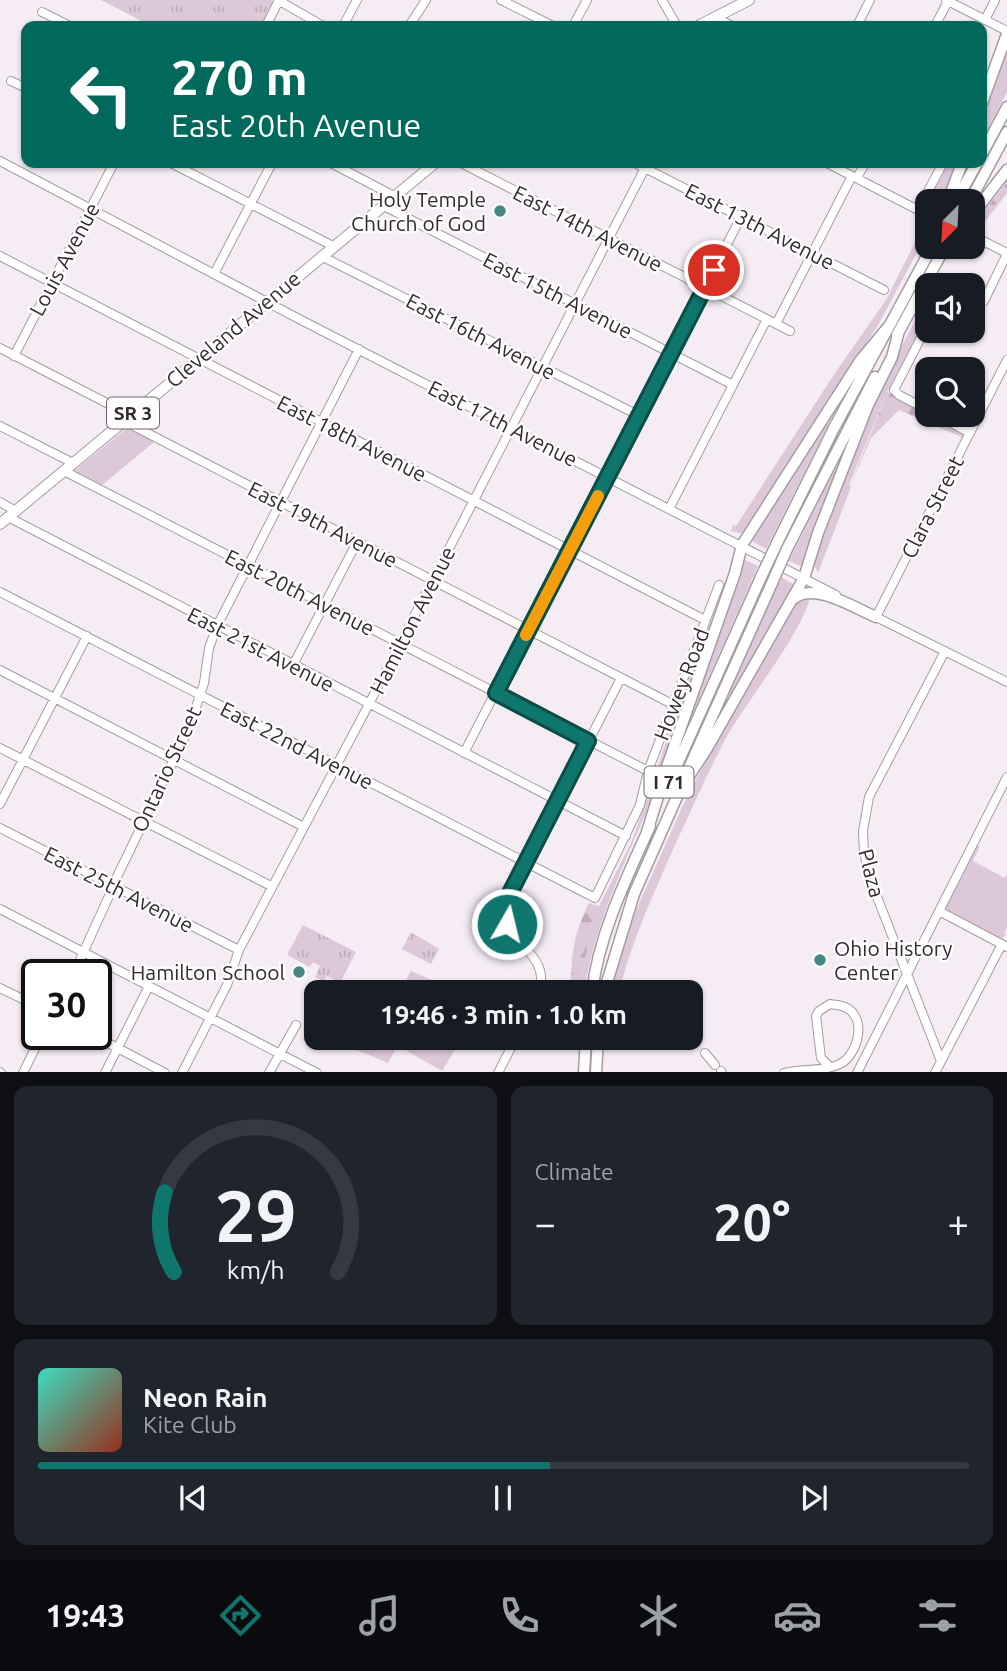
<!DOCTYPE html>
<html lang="en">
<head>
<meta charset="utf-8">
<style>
	:root { --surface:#171b24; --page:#20242c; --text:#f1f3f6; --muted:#9ea1a6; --line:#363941; --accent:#0f766e }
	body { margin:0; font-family:Ubuntu,sans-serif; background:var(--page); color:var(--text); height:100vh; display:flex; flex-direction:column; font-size:26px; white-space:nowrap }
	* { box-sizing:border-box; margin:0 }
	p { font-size:23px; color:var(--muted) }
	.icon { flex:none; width:38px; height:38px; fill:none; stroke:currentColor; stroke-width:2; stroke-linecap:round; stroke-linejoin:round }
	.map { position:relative; height:1072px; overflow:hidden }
	.sheet { display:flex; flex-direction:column; gap:14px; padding:14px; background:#0d0f14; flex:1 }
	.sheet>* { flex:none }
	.banner { position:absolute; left:21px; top:21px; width:966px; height:147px; border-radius:14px; box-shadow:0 2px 5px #0004; background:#00695c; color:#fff; overflow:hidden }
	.needle { width:46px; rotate:204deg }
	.controls { position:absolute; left:915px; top:189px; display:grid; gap:14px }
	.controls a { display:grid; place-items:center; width:70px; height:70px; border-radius:14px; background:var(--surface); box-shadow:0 2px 5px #0004; font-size:35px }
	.speed { position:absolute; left:21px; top:959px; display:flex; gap:14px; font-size:35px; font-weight:700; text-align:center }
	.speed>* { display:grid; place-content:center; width:91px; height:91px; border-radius:50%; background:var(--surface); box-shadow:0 2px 5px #0004; line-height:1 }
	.speed .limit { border:4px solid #111; border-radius:10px; background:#fff; color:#111 }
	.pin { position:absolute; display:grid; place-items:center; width:60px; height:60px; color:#fff; margin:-30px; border:4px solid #fff; border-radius:50%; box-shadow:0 2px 7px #0007 }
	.me { position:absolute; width:77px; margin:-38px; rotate:8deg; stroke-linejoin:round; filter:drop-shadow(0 0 5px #0008) }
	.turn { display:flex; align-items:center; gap:24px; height:147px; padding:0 35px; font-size:32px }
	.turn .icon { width:91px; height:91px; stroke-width:2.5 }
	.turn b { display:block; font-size:49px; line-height:60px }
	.big { font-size:52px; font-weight:700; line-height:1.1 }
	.sheet .card { flex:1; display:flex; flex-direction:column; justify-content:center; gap:10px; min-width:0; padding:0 24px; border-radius:14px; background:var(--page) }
	.sheet .dial { align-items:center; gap:0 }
	.dial svg { height:182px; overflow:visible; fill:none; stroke:var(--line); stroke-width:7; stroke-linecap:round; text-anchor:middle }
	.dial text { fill:var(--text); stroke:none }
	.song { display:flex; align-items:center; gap:21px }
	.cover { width:84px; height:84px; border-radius:10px; background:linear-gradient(135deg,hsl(170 70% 55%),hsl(10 70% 35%)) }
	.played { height:7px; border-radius:4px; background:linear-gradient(90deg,var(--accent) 55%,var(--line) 55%) }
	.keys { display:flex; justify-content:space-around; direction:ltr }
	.heat { display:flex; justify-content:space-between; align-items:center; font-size:38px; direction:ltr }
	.sheet .tiles { flex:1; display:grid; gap:14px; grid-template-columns:1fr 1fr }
	.card:last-child { grid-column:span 2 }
	.trip { position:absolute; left:304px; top:980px; width:399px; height:70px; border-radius:14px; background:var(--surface); box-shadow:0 2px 5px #0004; font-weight:700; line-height:70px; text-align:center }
	.tabs { display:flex; height:112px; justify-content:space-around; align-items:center; background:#090b0e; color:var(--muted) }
	.tabs .icon { width:49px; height:49px }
	.tabs .on { color:var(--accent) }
	.tabs b { font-size:32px; color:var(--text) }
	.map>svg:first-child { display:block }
	.grass { fill:#ddc8da }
	.forest { fill:url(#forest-firs) }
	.park { fill:url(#park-tufts) }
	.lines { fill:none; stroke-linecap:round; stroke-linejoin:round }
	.minor-casing { stroke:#a59ca3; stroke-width:10 }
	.major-casing { stroke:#a59ca3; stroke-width:12 }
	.highway-casing { stroke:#a59ca3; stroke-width:13 }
	.minor { stroke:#fff; stroke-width:8 }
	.major { stroke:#fff; stroke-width:10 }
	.highway { stroke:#fff; stroke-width:10 }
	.highway-bridge-casing { stroke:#a59ca3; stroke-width:13; stroke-linecap:butt }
	.highway-bridge { stroke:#fff; stroke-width:10 }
	.route-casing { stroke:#0a4d48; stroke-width:18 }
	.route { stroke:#0f766e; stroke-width:12 }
	.slow { stroke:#f59e0b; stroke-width:12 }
	.poi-dot { fill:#448a82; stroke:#fefcfe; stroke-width:2.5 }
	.labels { text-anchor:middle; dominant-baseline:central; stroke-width:5; stroke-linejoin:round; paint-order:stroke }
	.shield { fill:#fefcfe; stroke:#6d6a6c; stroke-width:2 }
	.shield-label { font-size:19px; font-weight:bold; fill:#2f2b2e }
	.poi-label { font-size:21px; fill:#2f2b2e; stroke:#fefcfe; text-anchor:end }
	.street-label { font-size:21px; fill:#2f2b2e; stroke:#fefcfe }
</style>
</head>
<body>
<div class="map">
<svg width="1007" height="1073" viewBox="0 0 1007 1073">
	<defs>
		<pattern id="forest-firs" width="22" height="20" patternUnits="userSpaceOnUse" patternTransform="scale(1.75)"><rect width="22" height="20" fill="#ddc8da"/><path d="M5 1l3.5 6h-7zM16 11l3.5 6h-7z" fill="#beacbb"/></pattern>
		<pattern id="park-tufts" width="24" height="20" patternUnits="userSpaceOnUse" patternTransform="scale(1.75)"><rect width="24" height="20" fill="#ddc8da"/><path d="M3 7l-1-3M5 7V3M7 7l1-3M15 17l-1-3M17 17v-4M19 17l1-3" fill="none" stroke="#beacbb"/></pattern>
	</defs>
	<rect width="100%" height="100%" fill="#f5ecf4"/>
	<path class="grass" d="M1007 45V92L982 140V112Z
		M948 163H958L943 201H928Z
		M927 219V234L877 327 747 531 744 534 731 531 733 525 736 526 833 376 886 300Z
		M927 299V318L887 392 849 485 851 487 818 573 812 561 861 433 886 375Z
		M844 393 766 549 752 541V539Z
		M862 415 803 567 789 561Z
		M128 427 153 441V443L102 485 74 471Z
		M736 558C709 635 685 714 655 791 628 857 595 921 584 992H579L592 925 599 906 632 841 686 684 707 636Z
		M743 559 758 566 677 749Z
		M781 577 795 585 711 735Z
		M811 591C809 625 745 703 726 738 708 772 692 808 676 843 654 892 632 940 619 992H611L628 928 689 792 741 698 788 603Z
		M977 846H980L973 861 1005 878 1007 874V928L1004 933 1006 934 1001 940 944 910Z
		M411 971 460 992H399Z
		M345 1038H462L442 1071 407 1051 399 1043 388 1063 345 1045Z"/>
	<path class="forest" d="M1007 182V193L973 237V225Z
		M887 392 964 432V436L961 437 899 410 871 438 850 487Z
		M589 903 599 906 592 925 579 992H570C572 955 572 937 589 903Z"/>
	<path class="park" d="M101 0H271L274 2 260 26H151Z
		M303 925 356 952 340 983 327 976 324 982 315 977 320 966 313 962 310 967 287 955Z
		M411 932 439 949 431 964 402 949Z"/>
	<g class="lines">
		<defs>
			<path id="minor" d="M278 0 323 26
				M501 0 553 26
				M662 0 677 26
				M946 0 1007 31
				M42 12 70 26
				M715 17 732 26
				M985 20 995 0
				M266 26 279 0
				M343 26 357 0
				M409 26 426 0
				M573 26 587 0
				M857 26 870 0
				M935 26 948 1
				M11 81 26 88
				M0 161 301 320 836 595
				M171 163 333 246
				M331 163 394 196
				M461 163 790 331
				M635 163 884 290
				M827 163 918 210 943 163
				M857 178 865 163
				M382 205 733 385
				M975 237 1007 253
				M0 256 705 620
				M321 256 640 416
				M214 274 272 163
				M973 296 984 301 1007 254
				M776 324 852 176
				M928 324 894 390 899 395 928 410
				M0 348 130 415
				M14 356 114 163
				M937 415 970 433
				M124 421 672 704
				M0 426 73 463
				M64 471 648 771
				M0 502 16 511
				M669 509 767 319
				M8 517 626 836
				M0 592 595 898 640 805 648 771 719 585
				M872 615 1007 682
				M876 617 1007 360
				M293 665 357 542
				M0 670 302 826
				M0 748 271 886
				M464 753 741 217
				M0 804 87 636
				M0 828 239 950
				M113 885 189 728 204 683 209 648 217 626 359 349
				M0 909 317 1073
				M939 911 1007 947
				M73 975 114 885
				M0 988 37 1006
				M539 992C552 950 501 945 505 908 509 884 530 852 542 831 569 780 595 729 621 678
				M91 1034 165 1073
				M705 1053 715 1065
				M941 1061 870 879 864 852 863 831 869 797 945 651
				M721 1071 722 1073
				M0 1072 1 1073
				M23 1073 42 1034
				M105 1073 149 986
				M182 1073 227 985 239 950 369 704 645 168
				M269 1073 296 1025
				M498 1073 516 1038
				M784 1073C802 1068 823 1072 840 1064 856 1056 866 1025 851 1011 845 1005 837 1005 830 1004L819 1011 816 1016 821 1058 830 1067
				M857 1073 1007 777
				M935 1073 1002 944"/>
			<path id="major" d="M698 26 749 0
				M0 524 435 163"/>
			<path id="highway" d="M982 103 1007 34
				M982 154 1007 107
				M948 201 962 163
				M956 201 977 163
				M970 201 1007 132
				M973 214 1007 170
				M897 335 945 247
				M777 543 834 428 932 247
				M787 549 875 377
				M793 599C814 581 854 608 876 617
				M689 768 772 583
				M668 785 761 577
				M681 788 706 750 804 578 818 533 868 405 892 357 899 331
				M647 832 668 764 735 573 742 545 860 361 889 326
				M592 992C599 934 626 879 650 826
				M604 992 634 894 683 783
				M584 1073 586 1038
				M596 1073 598 1038"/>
		</defs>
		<use href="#minor" class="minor-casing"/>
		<use href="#major" class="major-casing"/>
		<use href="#highway" class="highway-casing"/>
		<use href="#minor" class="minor"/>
		<use href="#major" class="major"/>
		<use href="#highway" class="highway"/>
		<defs>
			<path id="highway-bridge" d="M761 577 777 543
				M772 583 787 549"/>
		</defs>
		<use href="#highway-bridge" class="highway-bridge-casing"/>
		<use href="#highway-bridge" class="highway-bridge"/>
	</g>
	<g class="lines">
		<defs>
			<path id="route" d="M507 924 506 904 511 891 588 741 496 693 714 270"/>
		</defs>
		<use href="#route" class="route-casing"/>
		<use href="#route" class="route"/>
		<path class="slow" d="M526 635 598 496"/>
	</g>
	<g class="poi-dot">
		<circle cx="500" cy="211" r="7"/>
		<circle cx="820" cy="960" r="7"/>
		<circle cx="299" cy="972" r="7"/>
	</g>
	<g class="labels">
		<g class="shield">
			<rect x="107" y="397.5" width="52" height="31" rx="5"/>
			<rect x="644.5" y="766.5" width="49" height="31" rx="5"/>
		</g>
		<g class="shield-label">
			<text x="133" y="413">SR 3</text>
			<text x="669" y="782">I 71</text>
		</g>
		<g class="poi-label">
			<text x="486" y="199">Holy Temple<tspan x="486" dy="24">Church of God</tspan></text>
			<text x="834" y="948" text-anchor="start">Ohio History<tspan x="834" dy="24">Center</tspan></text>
			<text x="285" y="972">Hamilton School</text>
		</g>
		<g class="street-label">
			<text transform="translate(760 226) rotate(27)">East 13th Avenue</text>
			<text transform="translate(588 228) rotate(27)">East 14th Avenue</text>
			<text transform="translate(64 259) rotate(-62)">Louis Avenue</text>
			<text transform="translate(558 295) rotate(27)">East 15th Avenue</text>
			<text transform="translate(233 329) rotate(-40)">Cleveland Avenue</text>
			<text transform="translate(481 336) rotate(27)">East 16th Avenue</text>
			<text transform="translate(503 423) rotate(27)">East 17th Avenue</text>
			<text transform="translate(352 438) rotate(27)">East 18th Avenue</text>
			<text transform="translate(932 507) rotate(-63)">Clara Street</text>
			<text transform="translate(323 524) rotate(27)">East 19th Avenue</text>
			<text transform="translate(300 592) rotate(27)">East 20th Avenue</text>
			<text transform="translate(412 620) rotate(-63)">Hamilton Avenue</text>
			<text transform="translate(261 649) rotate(27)">East 21st Avenue</text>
			<text transform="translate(681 684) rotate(-69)">Howey Road</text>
			<text transform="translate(297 745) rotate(27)">East 22nd Avenue</text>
			<text transform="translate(166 769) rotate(-65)">Ontario Street</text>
			<text transform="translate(872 873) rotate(75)">Plaza</text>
			<text transform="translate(119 889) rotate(27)">East 25th Avenue</text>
		</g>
	</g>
</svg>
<div class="controls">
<a><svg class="needle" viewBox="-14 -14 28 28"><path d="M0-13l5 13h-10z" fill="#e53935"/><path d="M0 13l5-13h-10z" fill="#9ea1a6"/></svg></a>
<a><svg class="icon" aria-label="sound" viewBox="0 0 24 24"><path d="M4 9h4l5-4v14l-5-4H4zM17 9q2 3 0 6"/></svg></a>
<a><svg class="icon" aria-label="search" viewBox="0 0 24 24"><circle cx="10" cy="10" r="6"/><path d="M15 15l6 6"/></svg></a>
</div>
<div class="speed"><div class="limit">30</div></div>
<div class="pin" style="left:714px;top:270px;background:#d93025"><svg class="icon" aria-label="arrive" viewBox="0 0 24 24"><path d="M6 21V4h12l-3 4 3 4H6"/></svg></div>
<svg class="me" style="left:507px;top:924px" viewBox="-20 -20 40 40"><circle r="17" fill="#0f766e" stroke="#fff" stroke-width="3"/><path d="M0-11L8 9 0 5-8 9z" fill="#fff"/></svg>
<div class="trip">19:46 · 3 min · 1.0 km</div>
<div class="banner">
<div class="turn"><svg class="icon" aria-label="left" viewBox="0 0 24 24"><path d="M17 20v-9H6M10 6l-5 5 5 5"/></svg><div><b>270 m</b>East 20th Avenue</div></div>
</div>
</div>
<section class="sheet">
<div class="tiles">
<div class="card dial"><svg viewBox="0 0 100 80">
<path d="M14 69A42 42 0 1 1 86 69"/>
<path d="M14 69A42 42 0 0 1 10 34" stroke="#0f766e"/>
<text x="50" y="56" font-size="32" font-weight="700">29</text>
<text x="50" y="72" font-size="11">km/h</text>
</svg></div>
<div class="card"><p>Climate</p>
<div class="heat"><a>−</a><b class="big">20°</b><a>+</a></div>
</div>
<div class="card">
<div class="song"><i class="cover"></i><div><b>Neon Rain</b><p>Kite Club</p></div></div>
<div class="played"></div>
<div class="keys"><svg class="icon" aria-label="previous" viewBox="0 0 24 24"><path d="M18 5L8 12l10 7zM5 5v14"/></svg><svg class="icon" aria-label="pause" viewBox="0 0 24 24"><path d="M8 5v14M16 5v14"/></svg><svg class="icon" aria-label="next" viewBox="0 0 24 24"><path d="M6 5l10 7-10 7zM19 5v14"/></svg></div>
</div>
</div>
</section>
<nav class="tabs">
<b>19:43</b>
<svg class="icon on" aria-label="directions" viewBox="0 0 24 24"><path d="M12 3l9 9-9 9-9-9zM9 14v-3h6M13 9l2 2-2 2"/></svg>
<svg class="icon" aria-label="music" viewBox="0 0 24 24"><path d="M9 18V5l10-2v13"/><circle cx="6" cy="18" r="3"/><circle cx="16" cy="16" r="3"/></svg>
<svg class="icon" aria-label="phone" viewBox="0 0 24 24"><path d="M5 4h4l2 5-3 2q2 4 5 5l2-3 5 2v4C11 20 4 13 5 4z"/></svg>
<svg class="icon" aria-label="climate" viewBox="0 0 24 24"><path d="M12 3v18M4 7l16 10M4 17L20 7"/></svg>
<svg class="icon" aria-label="car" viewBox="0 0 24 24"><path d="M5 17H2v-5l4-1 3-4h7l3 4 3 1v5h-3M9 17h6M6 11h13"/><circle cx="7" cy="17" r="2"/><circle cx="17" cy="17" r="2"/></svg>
<svg class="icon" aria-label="filters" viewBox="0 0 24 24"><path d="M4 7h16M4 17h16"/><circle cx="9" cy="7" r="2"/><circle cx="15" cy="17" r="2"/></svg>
</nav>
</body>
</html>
